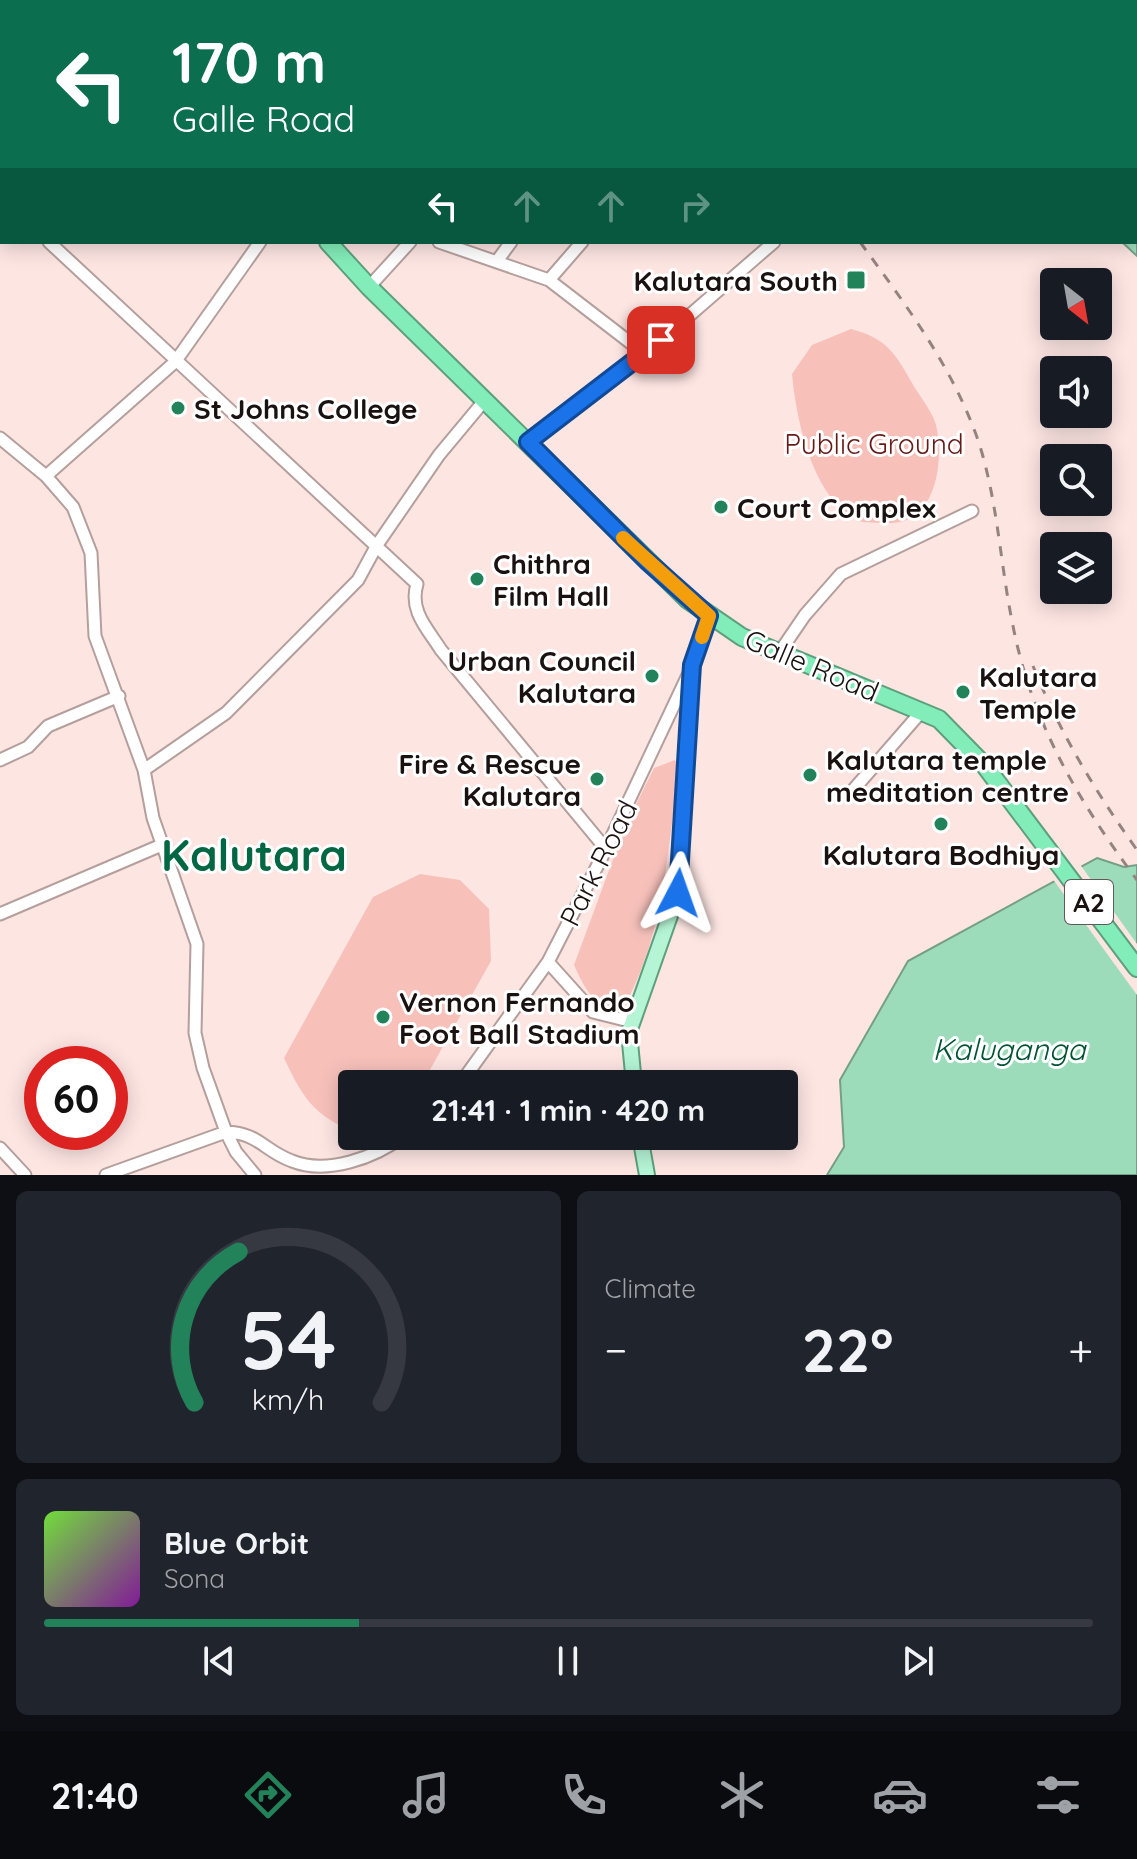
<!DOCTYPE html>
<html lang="en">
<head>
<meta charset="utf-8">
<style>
	:root { --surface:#171b24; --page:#20242c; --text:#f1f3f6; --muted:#9ea1a6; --line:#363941; --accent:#22825a }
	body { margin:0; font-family:Quicksand,sans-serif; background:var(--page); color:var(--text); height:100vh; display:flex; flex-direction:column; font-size:30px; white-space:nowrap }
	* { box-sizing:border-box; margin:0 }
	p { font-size:26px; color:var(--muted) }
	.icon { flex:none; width:44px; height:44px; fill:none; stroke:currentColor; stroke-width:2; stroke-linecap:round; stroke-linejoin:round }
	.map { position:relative; height:1175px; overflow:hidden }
	.sheet { display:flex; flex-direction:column; gap:16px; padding:16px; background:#0d0f14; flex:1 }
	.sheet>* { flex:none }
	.guide { position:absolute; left:0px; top:0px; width:1138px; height:244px; box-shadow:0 4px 20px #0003; background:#0b6e4f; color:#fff; overflow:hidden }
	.needle { width:52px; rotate:149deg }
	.buttons { position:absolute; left:1040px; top:268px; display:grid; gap:16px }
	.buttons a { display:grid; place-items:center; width:72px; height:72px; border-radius:8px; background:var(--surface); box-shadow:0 4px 20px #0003; font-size:40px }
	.speed { position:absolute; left:24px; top:1046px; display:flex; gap:16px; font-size:40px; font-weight:700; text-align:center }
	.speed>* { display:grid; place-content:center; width:104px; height:104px; border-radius:50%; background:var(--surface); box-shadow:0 4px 20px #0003; line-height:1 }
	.speed .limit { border:12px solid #d22; background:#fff; color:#111 }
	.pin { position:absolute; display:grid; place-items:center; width:68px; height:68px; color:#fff; margin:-34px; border-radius:16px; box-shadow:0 4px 12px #0006 }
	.me { position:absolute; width:88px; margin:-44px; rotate:4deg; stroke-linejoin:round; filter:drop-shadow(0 0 6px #0008) }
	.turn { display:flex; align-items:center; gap:28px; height:168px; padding:0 40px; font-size:36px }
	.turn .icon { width:104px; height:104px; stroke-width:2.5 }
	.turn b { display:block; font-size:56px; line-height:68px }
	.lanes { display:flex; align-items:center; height:76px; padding:0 40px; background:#0003; justify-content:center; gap:40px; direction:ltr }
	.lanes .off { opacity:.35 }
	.big { font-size:60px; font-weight:700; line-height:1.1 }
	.sheet .tile { flex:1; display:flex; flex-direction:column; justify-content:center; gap:12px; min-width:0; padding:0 28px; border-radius:12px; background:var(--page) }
	.sheet .dial { align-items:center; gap:0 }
	.dial svg { height:208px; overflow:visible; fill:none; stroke:var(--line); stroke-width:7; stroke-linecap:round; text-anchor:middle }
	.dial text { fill:var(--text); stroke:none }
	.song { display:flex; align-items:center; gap:24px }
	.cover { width:96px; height:96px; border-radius:12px; background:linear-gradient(135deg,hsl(100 70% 55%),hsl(290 70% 35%)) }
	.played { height:8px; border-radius:4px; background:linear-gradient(90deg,var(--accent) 30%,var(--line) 30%) }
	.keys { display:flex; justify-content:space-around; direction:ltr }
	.heat { display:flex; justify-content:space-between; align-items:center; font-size:44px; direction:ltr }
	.sheet .tiles { flex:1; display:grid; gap:16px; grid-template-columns:1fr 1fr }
	.tile:last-child { grid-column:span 2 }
	.trip { position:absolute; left:338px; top:1070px; width:460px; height:80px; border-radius:8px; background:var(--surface); box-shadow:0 4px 20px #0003; font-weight:700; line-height:80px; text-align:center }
	.tab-bar { display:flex; height:128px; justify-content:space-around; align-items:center; background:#090b0e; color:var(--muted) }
	.tab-bar .icon { width:56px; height:56px }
	.tab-bar .current { color:var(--accent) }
	.tab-bar b { font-size:36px; color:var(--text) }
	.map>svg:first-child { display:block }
	.green { fill:#f7c1ba }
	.water { fill:#9ddcbb; stroke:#769f88; stroke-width:2 }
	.pier { fill:#fde5e2 }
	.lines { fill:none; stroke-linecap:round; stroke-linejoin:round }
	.minor-casing { stroke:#b49f9c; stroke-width:15 }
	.major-casing { stroke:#5ea07e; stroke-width:18 }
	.highway-casing { stroke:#5ea07e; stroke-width:20 }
	.minor { stroke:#fff; stroke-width:11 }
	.major { stroke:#b5f4d5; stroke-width:14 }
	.highway { stroke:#83edb9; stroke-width:16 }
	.rail { stroke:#948381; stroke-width:3; stroke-dasharray:10 10; stroke-linecap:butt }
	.route-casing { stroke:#114b97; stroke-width:20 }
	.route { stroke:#1a73e8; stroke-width:14 }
	.slow { stroke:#f59e0b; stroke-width:14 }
	.poi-dot { fill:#22825a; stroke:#fff; stroke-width:3 }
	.labels { text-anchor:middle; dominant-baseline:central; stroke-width:6; stroke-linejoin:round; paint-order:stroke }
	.shield { fill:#fff; stroke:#5f5958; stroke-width:2 }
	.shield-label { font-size:26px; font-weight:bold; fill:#1a1211 }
	.poi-label { font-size:28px; font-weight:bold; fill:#1a1211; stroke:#fff; text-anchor:start }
	.park-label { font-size:28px; fill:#661a16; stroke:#fff }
	.street-label { font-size:28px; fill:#1a1211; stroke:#fff }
	.water-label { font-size:30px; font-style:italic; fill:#005335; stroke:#fff }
	.town-label { font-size:44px; font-weight:bold; fill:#036744; stroke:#fff }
</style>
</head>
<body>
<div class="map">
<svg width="1137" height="1175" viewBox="0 0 1137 1175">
	<rect width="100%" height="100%" fill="#fde5e2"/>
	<path class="green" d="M851 329C889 339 896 355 915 388 922 399 933 413 936 425 945 463 935 526 887 523 878 522 864 524 857 520 812 498 796 418 792 374L812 345Z
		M675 760C685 783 676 791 673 814 665 882 657 946 624 1007 594 1010 585 989 574 965L625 827 654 768Z
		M420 874 460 880 489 909 491 961 422 1084H352V1131C312 1114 302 1096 284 1058L373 897Z"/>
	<path class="water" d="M878 0H1137V256L1122 242H1136V2Z
		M1097 858 1124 867 1137 865V1175H827L844 1147 840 1080 908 961Z"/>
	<path class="pier" d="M1079 863 1137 944V995L1052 878Z"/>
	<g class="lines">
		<defs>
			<path id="minor" d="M388 0 390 2
				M152 2 154 0
				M0 81 2 79
				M0 193 2 195
				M49 242 417 584C409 611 427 628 441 650L606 849
				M439 242 549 280 645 354
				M497 261 511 242
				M549 280 582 242
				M369 287 410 242
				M0 438 46 476 73 507 91 553 95 636 144 770 153 818 197 944 195 1033 203 1068 226 1132 236 1152 255 1175
				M528 442 645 354 774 242
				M46 476 175 362 260 242
				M779 653 805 615 841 574 972 511
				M0 760 28 747 48 726 119 696
				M144 770 226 713 358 580 377 545 439 455 484 401
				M854 789 921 712
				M0 914 164 844
				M633 1022 593 1012 548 962 606 849 689 673
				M460 1084 548 962
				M0 1148 25 1175
				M106 1175 226 1132C259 1133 264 1151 292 1161 326 1175 375 1158 403 1136"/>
			<path id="major" d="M634 1084 629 1032 678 893 692 665 709 616
				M640 1136 647 1175"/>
			<path id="highway" d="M84 0 86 2
				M328 242 369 287 688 600 742 637 939 719 985 766 1137 968"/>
		</defs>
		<use href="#minor" class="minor-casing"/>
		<use href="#major" class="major-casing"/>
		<use href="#highway" class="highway-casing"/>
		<use href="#minor" class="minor"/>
		<use href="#major" class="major"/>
		<use href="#highway" class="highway"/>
		<path class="rail" d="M626 0 629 2
			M642 0 645 2
			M860 242C906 305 952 366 978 440 998 501 1000 564 1013 626 1032 723 1079 802 1137 880
			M1033 666C1060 733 1095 791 1137 850"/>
	</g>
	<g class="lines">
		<defs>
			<path id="route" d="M661 340 528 442 647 561 709 616 692 665 678 893"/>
		</defs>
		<use href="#route" class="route-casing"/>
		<use href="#route" class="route"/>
		<path class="slow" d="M623 538 709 616 702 637"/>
	</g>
	<g class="poi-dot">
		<rect x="846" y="270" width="20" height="20" rx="4"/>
		<circle cx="178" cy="408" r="8"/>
		<circle cx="721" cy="507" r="8"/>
		<circle cx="477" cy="579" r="8"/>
		<circle cx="652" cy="676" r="8"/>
		<circle cx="963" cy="692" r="8"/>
		<circle cx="810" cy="775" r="8"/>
		<circle cx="597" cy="779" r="8"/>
		<circle cx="941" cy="824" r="8"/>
		<circle cx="383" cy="1017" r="8"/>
	</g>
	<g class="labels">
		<rect class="shield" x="1065" y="880" width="48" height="44" rx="6"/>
		<g class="shield-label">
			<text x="1089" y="902">A2</text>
		</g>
		<g class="poi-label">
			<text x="838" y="280" text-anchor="end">Kalutara South</text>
			<text x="194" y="408">St Johns College</text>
			<text x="737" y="507">Court Complex</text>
			<text x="493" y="563">Chithra<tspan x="493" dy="32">Film Hall</tspan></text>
			<text x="636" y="660" text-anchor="end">Urban Council<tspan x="636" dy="32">Kalutara</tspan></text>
			<text x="979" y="676">Kalutara<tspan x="979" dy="32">Temple</tspan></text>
			<text x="826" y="759">Kalutara temple<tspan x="826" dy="32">meditation centre</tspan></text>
			<text x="581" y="763" text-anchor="end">Fire &amp; Rescue<tspan x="581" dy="32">Kalutara</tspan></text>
			<text x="941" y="854" text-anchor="middle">Kalutara Bodhiya</text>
			<text x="399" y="1001">Vernon Fernando<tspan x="399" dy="32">Foot Ball Stadium</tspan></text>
		</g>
		<g class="park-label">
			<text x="874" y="443">Public Ground</text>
		</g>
		<g class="street-label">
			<text transform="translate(812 665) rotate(23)">Galle Road</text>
			<text transform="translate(598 863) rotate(-63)">Park Road</text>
		</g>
		<g class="water-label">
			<text x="1009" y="1049">Kaluganga</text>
		</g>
		<g class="town-label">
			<text x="254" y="854">Kalutara</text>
		</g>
	</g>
</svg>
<div class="buttons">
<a><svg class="needle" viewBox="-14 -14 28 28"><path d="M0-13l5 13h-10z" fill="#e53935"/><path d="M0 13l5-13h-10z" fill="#9ea1a6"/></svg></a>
<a><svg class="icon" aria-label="sound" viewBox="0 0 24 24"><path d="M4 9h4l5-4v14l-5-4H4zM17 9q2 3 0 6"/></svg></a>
<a><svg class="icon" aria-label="search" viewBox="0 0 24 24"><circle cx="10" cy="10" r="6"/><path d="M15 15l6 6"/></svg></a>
<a><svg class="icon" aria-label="layers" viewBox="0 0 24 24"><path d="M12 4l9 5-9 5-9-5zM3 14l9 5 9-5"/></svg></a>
</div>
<div class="speed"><div class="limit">60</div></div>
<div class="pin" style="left:661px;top:340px;background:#d93025"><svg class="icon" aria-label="arrive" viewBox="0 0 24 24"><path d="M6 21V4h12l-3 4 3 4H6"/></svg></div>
<svg class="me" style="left:678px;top:893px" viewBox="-20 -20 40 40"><path d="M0-17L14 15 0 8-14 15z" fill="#1a73e8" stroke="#fff" stroke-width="4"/></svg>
<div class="trip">21:41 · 1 min · 420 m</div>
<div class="guide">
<div class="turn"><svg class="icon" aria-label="left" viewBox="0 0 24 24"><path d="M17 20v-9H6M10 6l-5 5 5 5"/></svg><div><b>170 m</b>Galle Road</div></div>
<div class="lanes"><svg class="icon" aria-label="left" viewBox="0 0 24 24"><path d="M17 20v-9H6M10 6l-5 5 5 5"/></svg><svg class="icon off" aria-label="ahead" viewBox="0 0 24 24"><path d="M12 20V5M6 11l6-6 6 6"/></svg><svg class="icon off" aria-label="ahead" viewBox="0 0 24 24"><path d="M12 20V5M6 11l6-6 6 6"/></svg><svg class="icon off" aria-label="right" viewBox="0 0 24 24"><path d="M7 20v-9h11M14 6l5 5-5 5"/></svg></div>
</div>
</div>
<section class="sheet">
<div class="tiles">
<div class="tile dial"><svg viewBox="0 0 100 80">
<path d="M14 69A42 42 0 1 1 86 69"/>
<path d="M14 69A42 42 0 0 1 31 11" stroke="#22825a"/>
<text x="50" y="56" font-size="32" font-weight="700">54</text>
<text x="50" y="72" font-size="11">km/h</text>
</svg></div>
<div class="tile"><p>Climate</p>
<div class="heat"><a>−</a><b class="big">22°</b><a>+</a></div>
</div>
<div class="tile">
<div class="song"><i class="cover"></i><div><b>Blue Orbit</b><p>Sona</p></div></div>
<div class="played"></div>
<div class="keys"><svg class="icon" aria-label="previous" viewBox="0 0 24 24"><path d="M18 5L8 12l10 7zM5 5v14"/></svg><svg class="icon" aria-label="pause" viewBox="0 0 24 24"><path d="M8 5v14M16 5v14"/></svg><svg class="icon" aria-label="next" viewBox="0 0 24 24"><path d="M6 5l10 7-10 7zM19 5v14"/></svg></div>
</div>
</div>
</section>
<nav class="tab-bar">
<b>21:40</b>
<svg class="icon current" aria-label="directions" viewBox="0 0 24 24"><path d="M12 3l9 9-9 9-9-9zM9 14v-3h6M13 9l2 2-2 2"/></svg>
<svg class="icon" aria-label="music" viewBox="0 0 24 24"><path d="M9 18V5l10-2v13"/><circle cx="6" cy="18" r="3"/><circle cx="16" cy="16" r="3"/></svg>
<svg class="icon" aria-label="phone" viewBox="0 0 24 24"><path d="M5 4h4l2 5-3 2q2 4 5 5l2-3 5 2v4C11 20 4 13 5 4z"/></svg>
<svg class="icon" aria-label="climate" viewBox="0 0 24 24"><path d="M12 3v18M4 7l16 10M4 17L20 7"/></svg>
<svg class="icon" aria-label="car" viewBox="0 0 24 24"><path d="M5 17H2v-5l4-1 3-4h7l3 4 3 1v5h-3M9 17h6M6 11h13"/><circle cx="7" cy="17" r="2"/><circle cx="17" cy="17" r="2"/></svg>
<svg class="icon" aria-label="filters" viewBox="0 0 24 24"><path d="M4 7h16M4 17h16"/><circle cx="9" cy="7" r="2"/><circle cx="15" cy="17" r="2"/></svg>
</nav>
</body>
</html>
